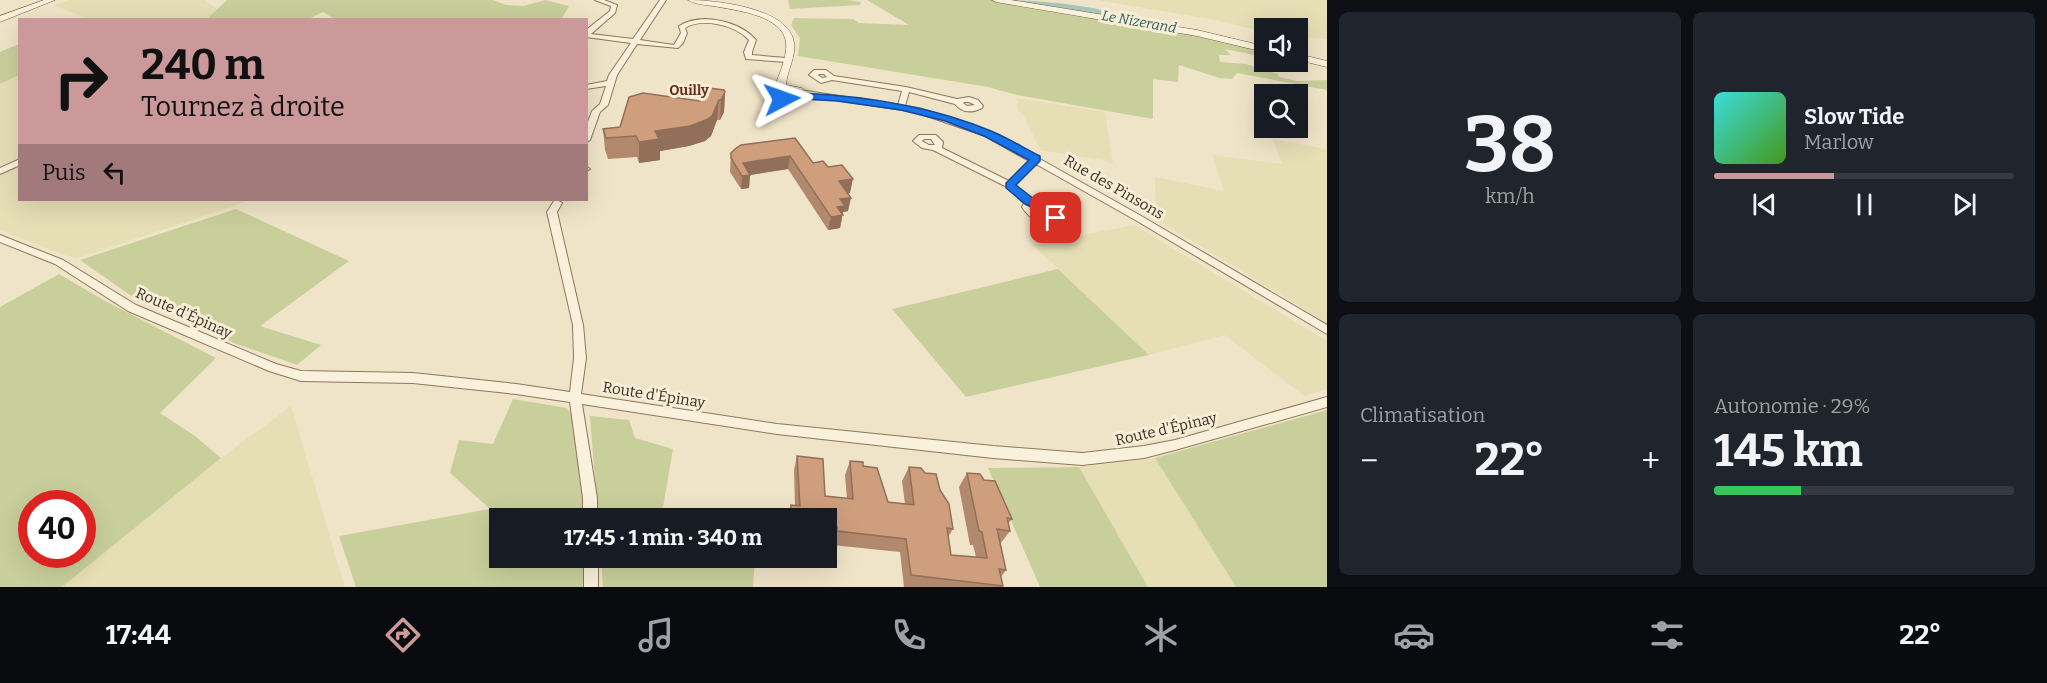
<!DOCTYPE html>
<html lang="fr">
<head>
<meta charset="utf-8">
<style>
	:root { --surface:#171b24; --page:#20242c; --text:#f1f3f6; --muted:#9ea1a6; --line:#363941; --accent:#cc999b }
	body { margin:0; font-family:Bitter,serif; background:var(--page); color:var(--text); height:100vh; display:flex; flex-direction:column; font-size:22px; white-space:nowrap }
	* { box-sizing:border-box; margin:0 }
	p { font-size:20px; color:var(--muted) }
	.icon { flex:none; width:33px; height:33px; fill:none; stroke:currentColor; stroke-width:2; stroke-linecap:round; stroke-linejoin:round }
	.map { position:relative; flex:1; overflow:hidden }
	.drawer { display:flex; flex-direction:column; gap:12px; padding:12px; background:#0d0f14; width:720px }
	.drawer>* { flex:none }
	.hud { position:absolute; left:18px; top:18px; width:570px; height:183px; border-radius:0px; box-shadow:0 6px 24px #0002; background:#cc999b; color:#111; overflow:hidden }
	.fabs { position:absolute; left:1254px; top:18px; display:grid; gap:12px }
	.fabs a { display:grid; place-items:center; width:54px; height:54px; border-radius:0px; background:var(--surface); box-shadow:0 6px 24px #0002; font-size:30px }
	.speed { position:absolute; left:18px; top:490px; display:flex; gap:12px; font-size:30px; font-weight:700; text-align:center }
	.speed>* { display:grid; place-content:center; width:78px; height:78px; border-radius:50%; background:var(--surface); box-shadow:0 6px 24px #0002; line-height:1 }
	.speed .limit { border:9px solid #d22; background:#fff; color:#111 }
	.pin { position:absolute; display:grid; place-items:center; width:51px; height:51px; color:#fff; margin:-26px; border-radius:12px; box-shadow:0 3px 9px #0006 }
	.me { position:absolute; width:66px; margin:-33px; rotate:86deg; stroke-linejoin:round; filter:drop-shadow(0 0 4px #0008) }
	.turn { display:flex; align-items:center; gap:21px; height:126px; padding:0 24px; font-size:27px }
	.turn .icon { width:78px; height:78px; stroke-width:2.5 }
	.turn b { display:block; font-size:42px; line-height:51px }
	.then { display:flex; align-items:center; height:57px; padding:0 24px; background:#0003; gap:12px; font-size:22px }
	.big { font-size:45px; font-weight:700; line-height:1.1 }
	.drawer .card { flex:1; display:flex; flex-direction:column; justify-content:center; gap:9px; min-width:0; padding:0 21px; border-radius:9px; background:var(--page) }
	.drawer .dial { align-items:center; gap:0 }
	.dial b { font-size:78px; line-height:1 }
	.song { display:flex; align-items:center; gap:18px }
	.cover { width:72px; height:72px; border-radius:9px; background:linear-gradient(135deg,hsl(180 70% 55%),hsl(100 70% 35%)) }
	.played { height:6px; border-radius:3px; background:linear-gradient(90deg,var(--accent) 40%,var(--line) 40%) }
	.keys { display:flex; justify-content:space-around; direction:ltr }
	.heat { display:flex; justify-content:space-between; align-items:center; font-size:33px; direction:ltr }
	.charge { height:9px; border-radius:4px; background:linear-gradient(90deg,#34c759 29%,var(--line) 0) }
	.drawer .tiles { flex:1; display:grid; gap:12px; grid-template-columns:repeat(2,1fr) }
	.trip { position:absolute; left:489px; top:508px; width:348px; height:60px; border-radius:0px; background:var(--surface); box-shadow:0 6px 24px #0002; font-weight:700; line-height:60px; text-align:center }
	.tabs { display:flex; height:96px; justify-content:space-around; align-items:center; background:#090b0e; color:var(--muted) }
	.tabs .icon { width:42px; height:42px }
	.tabs .current { color:var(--accent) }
	.tabs b { font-size:27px; color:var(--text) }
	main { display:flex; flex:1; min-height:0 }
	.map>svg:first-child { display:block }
	.farmland { fill:#e6deb5 }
	.green { fill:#c9cf9b; fill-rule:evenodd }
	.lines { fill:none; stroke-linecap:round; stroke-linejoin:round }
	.river { fill:#a9c4bc; fill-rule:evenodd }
	.street-casing { stroke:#8d765c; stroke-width:2 }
	.secondary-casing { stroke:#6f573f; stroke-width:1 }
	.street { fill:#faf1dc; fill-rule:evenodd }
	.secondary { fill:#faf1dc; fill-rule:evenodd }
	.wall { fill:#b2896c }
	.shaded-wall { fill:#916f58 }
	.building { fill:#cf9f7d; stroke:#916f58; stroke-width:1.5 }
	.route { fill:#1a73e8; stroke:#114b97; stroke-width:1.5 }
	.labels { text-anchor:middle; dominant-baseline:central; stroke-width:6; stroke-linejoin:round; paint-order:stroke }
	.far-water-label { font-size:14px; font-style:italic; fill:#2f5d5a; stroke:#f7eed8 }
	.far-neighbourhood-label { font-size:14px; font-weight:bold; fill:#6b2e1e; stroke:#f7eed8 }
	.street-label { font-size:15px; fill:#3d2e20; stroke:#f7eed8 }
</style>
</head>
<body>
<main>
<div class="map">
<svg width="1327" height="587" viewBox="0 0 1327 587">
	<rect width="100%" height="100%" fill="#f0e4c8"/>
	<path class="farmland" d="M70 0H205L217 9 209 19 90 20 54 5Z
		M1097 0H1327V39L1298 37V28H1264V32L1215 20Z
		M19 75V158L0 169V84Z
		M1017 98 1105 112 1113 164 1102 160 1040 150 1024 116 1018 110Z
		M1272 139 1327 149V323L1156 219 1155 177 1224 191 1212 155 1282 164Z
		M19 163 20 200H248L240 204 75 259 0 230V173Z
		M1134 225 1327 341V389L1304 396 1225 335 1149 355 1033 245Z
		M291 406 345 587H62L221 458Z
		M1155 458 1236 587H1148L1079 467Z"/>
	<path class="green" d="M227 0H493L506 5 524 6 545 0 569 6 561 20H336L323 12 308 19H209V17Z
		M788 0H848L861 2 860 5 790 9Z
		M867 0H991L1178 32 1264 52V57L1225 49 1231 55H1219L1220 62 1246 64 1278 74 1279 77 1297 81 1327 80V90L1237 73 1232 79 1219 78 1179 65 1178 82 1153 79V119L1017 95 988 87 798 56 800 38 791 25 794 18 853 19 859 23 909 25Z
		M19 44V75L0 84V52Z
		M236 209 349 261 260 326 321 345 297 365 234 343 130 295 80 260Z
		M1058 269 1149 355 966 397 892 309Z
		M59 274 107 302 216 358 160 413 195 436 221 458 62 587H0V307ZM32 504H82V555H32Z
		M513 399 567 408 576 422 586 519H500V558H585L584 587H356L339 536 490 509 450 473 459 440 493 444Z
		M1327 410V587H1236L1155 458Z
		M590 416 629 420 635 438 673 449 661 519H598Z
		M1079 467 1148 587H1040L988 468Z
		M601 558H755L753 587H603Z"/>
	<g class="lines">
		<path class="river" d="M1008 0C1033 0 1109 5 1127 20L1121 23 1084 13 1013 3Z"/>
		<defs>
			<path id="street" d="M595 0H604L617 5 615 13 591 34 633 39 660 0H666L640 40 674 45 681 33 679 26C701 12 740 21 756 40L752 52V55L786 58 790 60 786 62 746 59 744 52 749 40C736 25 702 17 685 28L687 33 683 43 678 48 637 44 617 75 608 105 600 112 590 140 586 142V127L592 111 600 104 606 86 586 89V85L607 81 609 75 631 43 586 37V30L610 11 611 6Z
				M814 70H826L834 76 906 87 957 99 969 97 978 100 983 106 982 108C972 113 962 113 955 104L909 92 905 106 919 108 991 132 1035 157H1039L1040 159 1143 217 1327 325V334L1137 221 1036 164 1015 185 1032 200 1055 210 1061 218C1046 230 1031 221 1022 207L1024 203 1007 187 933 150 922 148 913 141 919 135H936L943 142 942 148 1009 181 1029 161 985 136 915 112 797 94 796 92 800 90 898 105 902 91 832 80 821 83 809 75ZM819 74H824L827 77 822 78 818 75ZM964 102H969L975 105 967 106 963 103ZM924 139H931L935 145H929L922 141ZM1032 207 1049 214 1051 217 1043 218Z
				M20 159V165L0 174V168Z
				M586 166 590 169 586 171Z
				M557 200 562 203 557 212 583 325 586 358 581 394 777 424 993 446 1082 453 1144 446 1175 440 1327 397V407L1175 450 1144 458 1082 465 993 458 777 434 582 404 597 498V519H583V498L570 402 516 394 413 383 301 381 269 371 128 311 55 264 0 242V235L63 260 136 305 276 364 301 371 413 373 516 384 570 392 574 358 573 325 547 212 554 201Z
				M584 558H598V587H584Z"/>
			<path id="secondary" d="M44 0H55L0 22V16Z
				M688 0C716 0 790 8 794 43 796 57 787 71 786 85L802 88 806 96 804 98 789 103 771 95C776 81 788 59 786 42 782 16 740 11 719 7 709 5 696 5 688 0ZM789 90 795 92 796 95 789 97 781 94 782 91Z
				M992 0H1011L1197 30 1264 46V52L1197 36 996 2Z
				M1298 54 1327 61V67L1298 60Z"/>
		</defs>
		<use href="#street" class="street-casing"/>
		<use href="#secondary" class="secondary-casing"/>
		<use href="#street" class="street"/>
		<use href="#secondary" class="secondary"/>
	</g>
	<path class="wall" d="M725 92 724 112 720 120H717L711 136 705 141 689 146 660 151V160L639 163 637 157 608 159 605 150 603 129 620 127 700 101Z
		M795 138 813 163 828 167 850 193H848V211L843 212 840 228 828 230 788 169 750 175 749 188 741 189 730 172 731 153Z
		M797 456 825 496 847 498 845 475 850 461 863 466 888 502 905 504 902 481 909 467 953 529 948 537 951 555 976 557 973 545H970L959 487 967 473 1012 519 1008 524 1010 531 1000 544 1006 570 1001 577 1003 586 1002 587H904L900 552 832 545V540L826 539V519H787L791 505 795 506 794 470Z
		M787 558H819L817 565 787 561Z"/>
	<path class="shaded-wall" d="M725 92 724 112 720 120 721 100Z
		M719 100 717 120 711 136 705 141 689 146 660 151V160L639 163V142L655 131Z
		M790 156 788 169 750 175 749 188 741 189 743 163Z
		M853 179 850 193 836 195 839 181Z
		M851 198 848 211 843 212 840 228 828 230 831 217 840 199Z"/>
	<path class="building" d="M709 88 724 90 725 92 721 100H719L712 116 706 120 690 126 655 131 659 139 639 142 636 136 606 138 603 129 620 127 629 97 643 93 700 101Z
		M795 138 813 163 823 161 828 167 842 165 853 179 839 181 851 198 840 199 845 206 837 207 843 215 831 217 790 156 743 163 750 175 742 176 731 158V153L735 149 741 145Z
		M797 456 823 459 825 496 853 499 850 461 863 462V466L877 468 888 502 914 505 909 467 921 468 925 473 936 474 940 490 949 504 953 529 947 528 951 555 987 558 982 532 979 531 967 473 980 474 984 480 995 481 1012 519 1007 518 1010 531 997 529 1006 570 999 569 1003 586 911 575 906 539 837 531V527L826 525V519H791V505L800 506Z"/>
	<path class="route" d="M801 93C865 96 931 106 991 131 1008 138 1024 148 1040 156V161L1016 185 1034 199 1056 210 1062 218 1060 221H1052L1048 215 1025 204 1006 188V183L1029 160 984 136 945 121 901 110 837 101 803 99 792 103 777 99Z"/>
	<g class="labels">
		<g class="far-water-label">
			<text transform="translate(1139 22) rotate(10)">Le Nizerand</text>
		</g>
		<g class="far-neighbourhood-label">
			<text x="689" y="90">Ouilly</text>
		</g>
		<g class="street-label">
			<text transform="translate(1114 187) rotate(30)">Rue des Pinsons</text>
			<text transform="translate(184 313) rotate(24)">Route d'Épinay</text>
			<text transform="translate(654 395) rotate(9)">Route d'Épinay</text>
			<text transform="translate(1166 429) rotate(-13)">Route d'Épinay</text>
		</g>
	</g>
</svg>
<div class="fabs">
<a><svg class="icon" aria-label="sound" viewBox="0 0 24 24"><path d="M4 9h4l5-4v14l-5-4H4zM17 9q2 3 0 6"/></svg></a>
<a><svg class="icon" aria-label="search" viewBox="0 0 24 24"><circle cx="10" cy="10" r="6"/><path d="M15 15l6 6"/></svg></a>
</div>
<div class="speed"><div class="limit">40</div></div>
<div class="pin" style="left:1056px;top:218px;background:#d93025"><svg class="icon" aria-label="arrive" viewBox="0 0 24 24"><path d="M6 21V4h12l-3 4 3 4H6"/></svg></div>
<svg class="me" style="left:782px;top:99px" viewBox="-20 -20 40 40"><path d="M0-17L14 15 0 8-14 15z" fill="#1a73e8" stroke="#fff" stroke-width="4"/></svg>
<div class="trip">17:45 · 1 min · 340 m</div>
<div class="hud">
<div class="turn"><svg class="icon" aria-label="right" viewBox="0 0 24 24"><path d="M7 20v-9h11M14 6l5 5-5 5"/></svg><div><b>240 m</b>Tournez à droite</div></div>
<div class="then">Puis<svg class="icon" aria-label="left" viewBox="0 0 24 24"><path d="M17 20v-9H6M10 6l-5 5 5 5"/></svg></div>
</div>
</div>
<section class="drawer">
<div class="tiles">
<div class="card dial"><b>38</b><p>km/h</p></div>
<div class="card">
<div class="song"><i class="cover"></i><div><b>Slow Tide</b><p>Marlow</p></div></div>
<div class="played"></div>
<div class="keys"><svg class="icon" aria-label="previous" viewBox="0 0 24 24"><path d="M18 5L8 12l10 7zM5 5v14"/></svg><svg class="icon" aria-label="pause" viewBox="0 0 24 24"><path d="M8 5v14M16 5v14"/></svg><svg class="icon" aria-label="next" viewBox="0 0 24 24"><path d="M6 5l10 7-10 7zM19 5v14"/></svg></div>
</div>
<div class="card"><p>Climatisation</p>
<div class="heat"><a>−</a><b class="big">22°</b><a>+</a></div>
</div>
<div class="card"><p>Autonomie · 29%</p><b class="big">145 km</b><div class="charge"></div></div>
</div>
</section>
</main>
<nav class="tabs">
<b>17:44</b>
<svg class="icon current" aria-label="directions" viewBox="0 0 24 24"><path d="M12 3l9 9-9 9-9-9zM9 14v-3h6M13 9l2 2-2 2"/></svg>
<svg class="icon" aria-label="music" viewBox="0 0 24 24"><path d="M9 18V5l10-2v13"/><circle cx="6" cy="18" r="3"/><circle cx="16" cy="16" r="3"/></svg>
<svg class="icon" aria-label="phone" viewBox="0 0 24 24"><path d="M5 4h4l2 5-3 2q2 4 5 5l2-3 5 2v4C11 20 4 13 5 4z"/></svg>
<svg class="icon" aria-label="climate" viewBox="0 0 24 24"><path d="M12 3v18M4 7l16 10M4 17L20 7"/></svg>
<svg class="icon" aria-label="car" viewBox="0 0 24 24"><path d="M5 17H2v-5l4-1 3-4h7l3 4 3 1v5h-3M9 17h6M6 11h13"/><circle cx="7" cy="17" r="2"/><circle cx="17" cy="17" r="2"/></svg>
<svg class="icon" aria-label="filters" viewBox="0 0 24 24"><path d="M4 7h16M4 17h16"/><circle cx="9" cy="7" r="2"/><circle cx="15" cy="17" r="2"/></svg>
<b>22°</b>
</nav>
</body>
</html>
